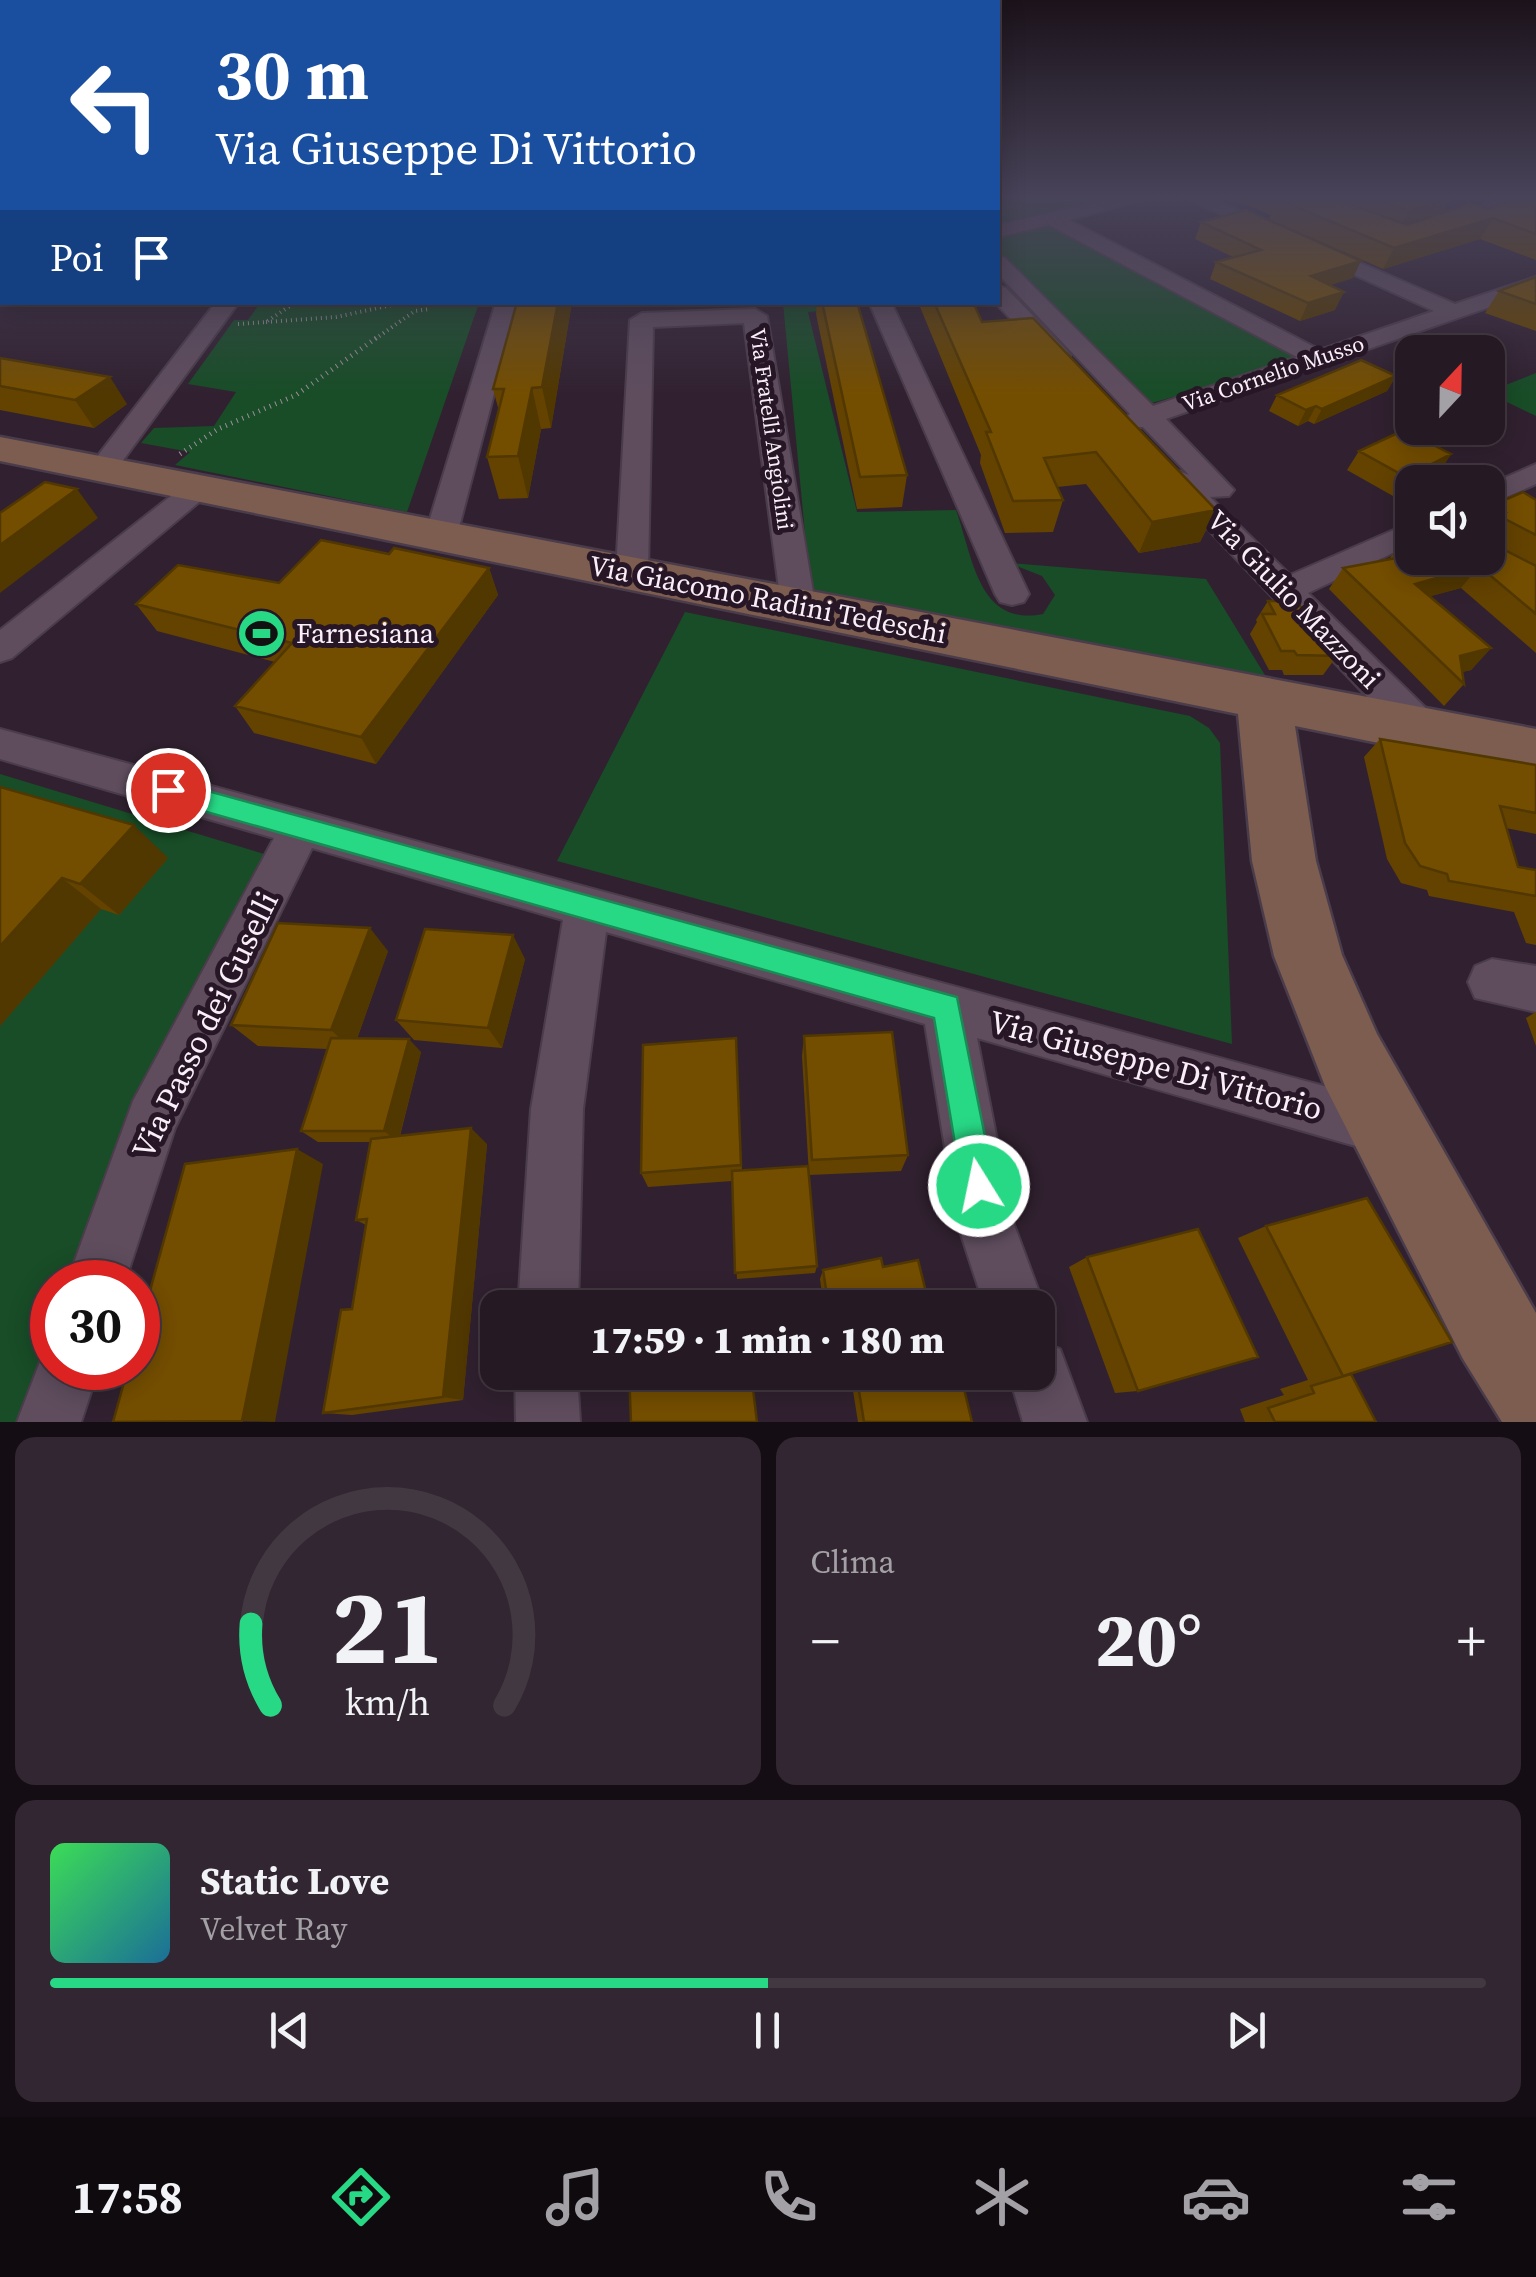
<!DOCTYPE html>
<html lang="it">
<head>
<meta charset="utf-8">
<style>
	:root { --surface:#251924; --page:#312631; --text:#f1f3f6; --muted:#a3a0a6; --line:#423841; --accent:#27d885 }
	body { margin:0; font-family:"Source Serif 4",serif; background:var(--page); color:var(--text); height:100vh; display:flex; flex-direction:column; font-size:38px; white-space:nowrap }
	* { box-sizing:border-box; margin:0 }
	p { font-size:32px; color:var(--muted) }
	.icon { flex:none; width:55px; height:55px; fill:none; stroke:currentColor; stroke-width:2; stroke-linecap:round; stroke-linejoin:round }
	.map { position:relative; height:1422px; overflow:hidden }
	.panel { display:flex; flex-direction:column; gap:15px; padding:15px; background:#140e14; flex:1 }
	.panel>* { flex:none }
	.banner { position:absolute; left:0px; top:0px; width:1000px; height:305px; box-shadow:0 5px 25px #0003,0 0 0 2px var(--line); background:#1a4fa0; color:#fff; overflow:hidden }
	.needle { width:65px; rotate:22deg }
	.fabs { position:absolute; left:1395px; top:335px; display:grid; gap:20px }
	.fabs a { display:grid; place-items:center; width:110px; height:110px; border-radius:20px; background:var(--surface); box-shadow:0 5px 25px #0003,0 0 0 2px var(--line); font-size:50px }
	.speed { position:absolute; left:30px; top:1260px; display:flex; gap:20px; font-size:50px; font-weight:700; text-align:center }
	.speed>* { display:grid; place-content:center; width:130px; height:130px; border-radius:50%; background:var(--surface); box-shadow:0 5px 25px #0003,0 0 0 2px var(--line); line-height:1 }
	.speed .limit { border:15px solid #d22; background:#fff; color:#111 }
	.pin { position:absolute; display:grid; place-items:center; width:85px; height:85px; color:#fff; margin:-42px; border:5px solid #fff; border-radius:50%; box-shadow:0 2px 10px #0007 }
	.me { position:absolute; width:110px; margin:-55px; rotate:350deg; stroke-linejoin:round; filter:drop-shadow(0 0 8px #0008) }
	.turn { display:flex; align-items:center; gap:35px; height:210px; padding:0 50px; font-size:45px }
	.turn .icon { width:130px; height:130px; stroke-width:2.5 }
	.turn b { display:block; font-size:70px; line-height:85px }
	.then { display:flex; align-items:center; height:95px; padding:0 50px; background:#0003; gap:20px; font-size:38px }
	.big { font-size:75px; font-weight:800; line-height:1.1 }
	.panel .widget { flex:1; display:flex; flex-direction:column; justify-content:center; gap:15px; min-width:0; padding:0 35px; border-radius:20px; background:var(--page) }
	.panel .dial { align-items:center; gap:0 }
	.dial svg { height:260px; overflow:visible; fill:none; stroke:var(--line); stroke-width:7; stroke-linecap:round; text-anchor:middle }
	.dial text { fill:var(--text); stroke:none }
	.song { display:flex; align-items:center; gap:30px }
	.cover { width:120px; height:120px; border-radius:15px; background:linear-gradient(135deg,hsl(130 70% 55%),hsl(200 70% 35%)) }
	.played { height:10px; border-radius:5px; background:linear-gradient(90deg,var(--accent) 50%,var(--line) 50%) }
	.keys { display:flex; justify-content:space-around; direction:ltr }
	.heat { display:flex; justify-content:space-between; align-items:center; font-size:55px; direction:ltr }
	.panel .tiles { flex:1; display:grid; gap:15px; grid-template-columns:1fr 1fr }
	.widget:last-child { grid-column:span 2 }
	.trip { position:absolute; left:480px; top:1290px; width:575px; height:100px; border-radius:20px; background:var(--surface); box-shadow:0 5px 25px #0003,0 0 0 2px var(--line); font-weight:800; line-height:100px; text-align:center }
	.dock { display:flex; height:160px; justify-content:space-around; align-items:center; background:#0f0a0e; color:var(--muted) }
	.dock .icon { width:70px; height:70px }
	.dock .active { color:var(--accent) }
	.dock b { font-size:45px; color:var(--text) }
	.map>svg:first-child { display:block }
	.green { fill:#184d27 }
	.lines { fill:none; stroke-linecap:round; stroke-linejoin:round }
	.lane-casing { stroke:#4a3c4a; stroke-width:5 }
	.street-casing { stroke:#4a3c4a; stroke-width:4 }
	.secondary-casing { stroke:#4a3c4a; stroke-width:5 }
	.path-far1 { stroke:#9c8f9b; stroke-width:4; stroke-dasharray:1 4; stroke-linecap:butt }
	.path { stroke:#9c8f9b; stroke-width:5; stroke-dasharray:1 5; stroke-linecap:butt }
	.lane { fill:#5f4d5e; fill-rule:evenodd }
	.street { fill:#5f4d5e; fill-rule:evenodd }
	.secondary { fill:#7c5d4f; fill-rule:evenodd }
	.wall { fill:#644300 }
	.shaded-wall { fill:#513700 }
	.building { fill:#744e00; stroke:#513700; stroke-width:2.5 }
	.route { fill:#27d885; stroke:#198c56; stroke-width:2.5 }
	.labels { text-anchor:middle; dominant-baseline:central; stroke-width:10; stroke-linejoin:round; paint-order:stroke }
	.far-street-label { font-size:22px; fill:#faeff9; stroke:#271726 }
	.street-label { font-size:28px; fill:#faeff9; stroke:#271726 }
	.poi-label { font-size:28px; fill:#faeff9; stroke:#271726; text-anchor:start }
	.near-street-label { font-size:32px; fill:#faeff9; stroke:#271726 }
</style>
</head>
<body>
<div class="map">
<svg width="1536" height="1422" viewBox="0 0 1536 1422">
	<rect width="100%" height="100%" fill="#312130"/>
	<path class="green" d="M998 196H1125L1053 218 1315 357 1134 408 998 278Z
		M260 303H479L407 512 175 465 190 452 141 443 154 428 214 426 236 392 188 384 234 320H248Z
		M783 303H829L831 310 808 312 857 512 956 510C973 557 978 627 1043 614L1055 595 1042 576 1009 563 1206 579 1271 685 811 596Z
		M1536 373V416L1488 393V392Z
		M685 612 1190 716 1209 728 1220 743 1232 1044 557 861Z
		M0 774 264 854 139 1114 80 1282H52V1361L31 1422H0Z"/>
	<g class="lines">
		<defs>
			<path id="lane" d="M1506 196H1521L1465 218 1456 216Z"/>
			<path id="street" d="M1121 196H1155L1069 220 1320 350 1434 311 1181 196H1206L1455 304 1536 277V291L1166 419 1234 490 1229 496 1210 497 1290 575 1412 522V544L1308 593 1438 720 1443 731 1438 742 1424 746 1410 742 1166 485 1161 479 1166 473 1176 470 1189 475 1143 427 1122 428 1119 422 1130 414 998 274V256L1005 258 1153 406 1297 357 1049 225 998 237V225Z
				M0 212H2V224H0Z
				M998 286 1006 288 1067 351 1070 356 1067 361H1049L995 302Z
				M216 302H239L113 474H93L89 468 93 462Z
				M496 302H518L457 535 452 542H430L425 535Z
				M869 302H891L1029 594 1024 602 1012 605 1000 602 995 594Z
				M755 309 767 316 815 604 810 612 798 616 786 612 781 604 744 323 653 327 648 572 643 580 632 583 621 580 616 572 630 320 642 313Z
				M1536 464V484L1488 505V485Z
				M200 478 210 481 215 487 210 493 12 658 0 662V630L190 481Z
				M0 729 1387 1103 1406 1110 1413 1129 1406 1148 1387 1155 977 1038 1013 1222 1045 1308 1038 1325V1308H985L957 1222 925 1024 606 932 583 1109 578 1308H518L531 1109 563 920 312 848 175 1128 125 1282H67L133 1101 274 838 0 759Z
				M1492 959 1536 966V1012L1475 998 1468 982 1475 966Z
				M1038 1340 1060 1349 1087 1422H1023L1008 1372H1038Z
				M52 1344V1368H99L81 1422H17L46 1346Z
				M515 1372H577L580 1422H516Z"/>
			<path id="secondary" d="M0 437 1536 729V775L1295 726 1316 861 1342 955 1377 1034 1536 1313V1422H1502L1463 1359 1325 1086 1274 956 1252 861 1238 714 0 461Z"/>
		</defs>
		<use href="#lane" class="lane-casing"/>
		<use href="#street" class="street-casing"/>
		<use href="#secondary" class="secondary-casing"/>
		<path class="path-far1" d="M266 322 336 317 406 302
			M238 324 266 322 296 302
			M375 339 415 311 430 309"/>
		<path class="path" d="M180 454 218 429 296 395 379 336"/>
		<use href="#lane" class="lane"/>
		<use href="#street" class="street"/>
		<use href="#secondary" class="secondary"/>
	</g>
	<path class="wall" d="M1226 196H1452L1442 213 1488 209 1536 196V260L1480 239 1383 269 1269 219 1271 215Z
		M1201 222 1353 278 1330 285 1335 310 1300 321 1210 279 1216 262 1233 257 1195 239Z
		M1536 277V331L1485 313 1499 291Z
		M517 302H572L551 428 541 429 528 498 499 499 487 457 499 411 493 389Z
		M817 302H857L907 475 902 507 857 509 816 314Z
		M918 302H973L982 322 1216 510 1200 542 1139 553 1086 484 1057 487 1063 500 1053 532 1005 533 980 463 981 455Z
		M0 358 127 404 94 428 0 410Z
		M1396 376 1387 391 1314 424 1308 421 1298 426 1269 411 1277 395Z
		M1359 451 1451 454 1438 474 1420 482H1412L1393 496 1347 470Z
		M1536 500V653L1461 588 1430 596 1491 648 1471 670 1462 672 1464 684 1444 706 1329 589 1343 568 1389 559 1404 539 1412 536V558H1488V513L1493 505Z
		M389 554 489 568 498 595 376 764 254 733 235 706 275 662 157 631 136 604 279 583Z
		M1268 601 1337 656 1323 675H1284L1282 670H1269L1250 634 1257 622 1256 620Z
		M1380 739 1536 765V834L1506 828 1518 867 1536 870V945L1526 943 1514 912 1429 896 1427 890 1401 883 1387 859 1364 757Z
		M0 787 168 858 119 915 101 909 0 1026Z
		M388 951 357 1039 421 1052 400 1136 487 1144 463 1400 352 1415 323 1413 352 1309 366 1225 356 1220 370 1142H318L301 1131 327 1049 258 1046 231 1025Z
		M525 959 502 1048 414 1040 396 1020Z
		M1536 1012V1046L1526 1018Z
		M804 1036 908 1155 901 1171 809 1175 802 1056Z
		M736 1038 742 1171 817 1266 815 1273 737 1279 732 1181 648 1187 641 1173Z
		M1266 1226 1351 1374 1376 1422H1245L1240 1409 1284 1395 1280 1389 1311 1379 1308 1380 1238 1238Z
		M1087 1257 1138 1391 1115 1393 1069 1267Z
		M883 1267 930 1308H824L820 1279 823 1270Z
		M850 1372H960L972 1422H858Z"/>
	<path class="shaded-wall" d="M1452 196 1441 216 1398 231 1409 211Z
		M1493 218 1480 239 1383 269 1394 248Z
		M1361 261 1353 278 1303 294 1311 276Z
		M1344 292 1335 310 1300 321 1308 303Z
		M558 302H572L551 428 542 387Z
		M1396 376 1387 391 1314 424 1322 409Z
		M110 377 127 404 94 428 75 400Z
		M532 388 541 429 528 498 518 456Z
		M1316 406 1308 421 1298 426 1306 410Z
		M1451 454 1438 474 1420 482H1412V487L1393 496 1406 477Z
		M77 489 98 518 0 593V545Z
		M1216 510 1200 542 1139 553 1152 522Z
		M1507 520 1496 534 1502 533 1488 550V536L1503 521Z
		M1479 566 1461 588 1399 605 1415 584Z
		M489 568 498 595 376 764 361 737Z
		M1491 648 1471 670 1453 674 1460 656Z
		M134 825 168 858 119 915 80 884Z
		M62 878 101 909 0 1026V946Z
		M370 928 388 951 353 1050 331 1030Z
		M513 935 525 959 502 1048 488 1028Z
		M409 1039 421 1052 398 1142 384 1131Z
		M471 1128 487 1144 463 1400 443 1397Z
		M297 1149 323 1164 275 1422 242 1421Z"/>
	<path class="building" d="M1280 196H1328L1407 225 1471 203 1488 209 1527 196H1536V234L1493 218 1394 248 1277 199 1284 198Z
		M1367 196H1451L1409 211Z
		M1246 210 1361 261 1311 276 1344 292 1308 303 1216 262 1261 250 1201 222Z
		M1536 277V304L1499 291Z
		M517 302H558L542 387 532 388 518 456 487 457 504 389H493Z
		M822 302H857L907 475 860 477Z
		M934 302H973L982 322 1033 318 1216 510 1152 522 1096 452 1044 458 1063 500 1013 501 986 432H991Z
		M0 358 110 377 75 400 0 386Z
		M1361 360 1396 376 1322 409 1316 406 1306 410 1277 395Z
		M1404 430 1451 454 1406 477 1359 451Z
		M45 482 77 489 0 545V513Z
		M1523 492 1536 500V535L1507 520 1503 521 1502 533 1488 536 1493 544 1536 566V614L1479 566 1415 584 1491 648 1460 656 1464 684 1343 568 1412 555V558H1488V516L1505 512 1493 505Z
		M1412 536V545L1404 539Z
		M321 540 389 554 394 548 489 568 361 737 235 706 292 643 136 604 178 565 279 583Z
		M1268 601H1296L1316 626H1320L1337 656 1297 655 1294 651H1281L1262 614H1275Z
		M1380 739 1536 765V813L1500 806 1518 867 1536 870V896L1449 881 1447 874 1420 866 1405 843Z
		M0 787 134 825 80 884 62 878 0 946Z
		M278 923 370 928 331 1030 231 1025Z
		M425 929 513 935 488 1028 396 1020Z
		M892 1032 908 1155 812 1160 804 1036Z
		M331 1038 409 1039 384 1131H301Z
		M736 1038 741 1165 641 1173 643 1045Z
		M471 1128 443 1397 323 1413 341 1310 352 1309 367 1219 356 1220 371 1139Z
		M297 1149 242 1421 113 1422 128 1368H138V1334L185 1164Z
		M808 1166 817 1266 735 1273 732 1171Z
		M1367 1198 1452 1342 1343 1376 1266 1226Z
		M1198 1229 1258 1357 1138 1391 1087 1257Z
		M881 1258 883 1267 918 1260 930 1308H829L823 1270Z
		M629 1372H751L757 1422H631Z
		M856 1372H960L972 1422H864Z
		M1351 1374 1376 1422H1275L1268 1408 1314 1393 1311 1386Z"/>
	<linearGradient id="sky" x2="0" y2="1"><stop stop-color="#1b121a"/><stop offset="0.5" stop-color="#484359"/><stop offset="1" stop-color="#484359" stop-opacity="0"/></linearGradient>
	<rect width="1536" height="395" fill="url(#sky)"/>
	<path class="route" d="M168 780 957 997 995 1186 991 1198 979 1203 967 1198 962 1186 934 1018 168 801 159 798 155 790 159 783Z"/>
	<defs>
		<symbol id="stadium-disc" viewBox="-11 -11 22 22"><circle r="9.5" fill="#27d885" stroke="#271726"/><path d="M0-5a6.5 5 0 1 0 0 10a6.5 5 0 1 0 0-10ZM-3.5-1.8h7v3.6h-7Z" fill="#111"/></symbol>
	</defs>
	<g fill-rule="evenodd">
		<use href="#stadium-disc" x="234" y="606" width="55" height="55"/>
	</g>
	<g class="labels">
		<g class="far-street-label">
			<text transform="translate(1273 373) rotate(-19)">Via Cornelio Musso</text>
			<text transform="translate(772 429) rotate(82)">Via Fratelli Angiolini</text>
		</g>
		<g class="street-label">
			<text transform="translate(768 599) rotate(11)">Via Giacomo Radini Tedeschi</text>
			<text transform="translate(1294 599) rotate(46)">Via Giulio Mazzoni</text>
		</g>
		<g class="poi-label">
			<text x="296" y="633">Farnesiana</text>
		</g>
		<g class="near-street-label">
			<text transform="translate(205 1025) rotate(-64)">Via Passo dei Guselli</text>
			<text transform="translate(1156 1065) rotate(15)">Via Giuseppe Di Vittorio</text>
		</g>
	</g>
</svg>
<div class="fabs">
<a><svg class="needle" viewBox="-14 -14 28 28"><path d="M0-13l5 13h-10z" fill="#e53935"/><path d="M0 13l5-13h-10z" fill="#a3a0a6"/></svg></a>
<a><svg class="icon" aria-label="sound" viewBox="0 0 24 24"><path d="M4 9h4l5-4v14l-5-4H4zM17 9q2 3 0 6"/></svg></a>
</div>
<div class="speed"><div class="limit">30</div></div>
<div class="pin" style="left:168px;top:790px;background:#d93025"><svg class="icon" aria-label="arrive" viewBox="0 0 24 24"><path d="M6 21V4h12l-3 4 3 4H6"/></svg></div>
<svg class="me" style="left:979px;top:1186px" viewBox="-20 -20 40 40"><circle r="17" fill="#27d885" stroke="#fff" stroke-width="3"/><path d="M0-11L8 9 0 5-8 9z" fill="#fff"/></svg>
<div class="trip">17:59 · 1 min · 180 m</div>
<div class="banner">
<div class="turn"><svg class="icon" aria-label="left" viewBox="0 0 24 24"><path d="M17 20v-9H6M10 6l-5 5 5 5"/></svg><div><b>30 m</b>Via Giuseppe Di Vittorio</div></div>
<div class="then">Poi<svg class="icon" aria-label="arrive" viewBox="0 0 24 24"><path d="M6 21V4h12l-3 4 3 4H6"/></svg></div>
</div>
</div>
<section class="panel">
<div class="tiles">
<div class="widget dial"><svg viewBox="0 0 100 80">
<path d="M14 69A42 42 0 1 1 86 69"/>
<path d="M14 69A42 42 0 0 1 8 44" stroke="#27d885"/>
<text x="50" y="56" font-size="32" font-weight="700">21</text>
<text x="50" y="72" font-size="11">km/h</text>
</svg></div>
<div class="widget"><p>Clima</p>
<div class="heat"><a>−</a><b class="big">20°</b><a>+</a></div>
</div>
<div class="widget">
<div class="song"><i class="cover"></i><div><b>Static Love</b><p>Velvet Ray</p></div></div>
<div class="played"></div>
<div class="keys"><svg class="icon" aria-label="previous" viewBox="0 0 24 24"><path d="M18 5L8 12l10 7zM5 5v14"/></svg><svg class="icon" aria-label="pause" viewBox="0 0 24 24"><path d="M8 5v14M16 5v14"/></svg><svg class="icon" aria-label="next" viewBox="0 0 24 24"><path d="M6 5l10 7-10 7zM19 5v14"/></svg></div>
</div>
</div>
</section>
<nav class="dock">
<b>17:58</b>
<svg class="icon active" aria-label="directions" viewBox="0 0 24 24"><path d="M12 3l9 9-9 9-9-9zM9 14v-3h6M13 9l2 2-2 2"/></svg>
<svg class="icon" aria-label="music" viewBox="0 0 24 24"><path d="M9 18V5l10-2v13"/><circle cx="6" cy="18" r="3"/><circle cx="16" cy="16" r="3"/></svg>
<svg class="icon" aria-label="phone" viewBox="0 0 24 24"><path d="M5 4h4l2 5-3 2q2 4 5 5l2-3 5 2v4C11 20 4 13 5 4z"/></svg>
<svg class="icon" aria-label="climate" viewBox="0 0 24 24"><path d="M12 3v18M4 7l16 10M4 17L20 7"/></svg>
<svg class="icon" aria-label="car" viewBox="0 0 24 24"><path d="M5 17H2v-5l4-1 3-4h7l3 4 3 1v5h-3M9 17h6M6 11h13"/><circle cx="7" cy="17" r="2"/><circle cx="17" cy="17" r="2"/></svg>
<svg class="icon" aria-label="filters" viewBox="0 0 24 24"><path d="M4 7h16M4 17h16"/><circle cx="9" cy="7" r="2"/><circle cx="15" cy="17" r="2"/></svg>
</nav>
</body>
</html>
